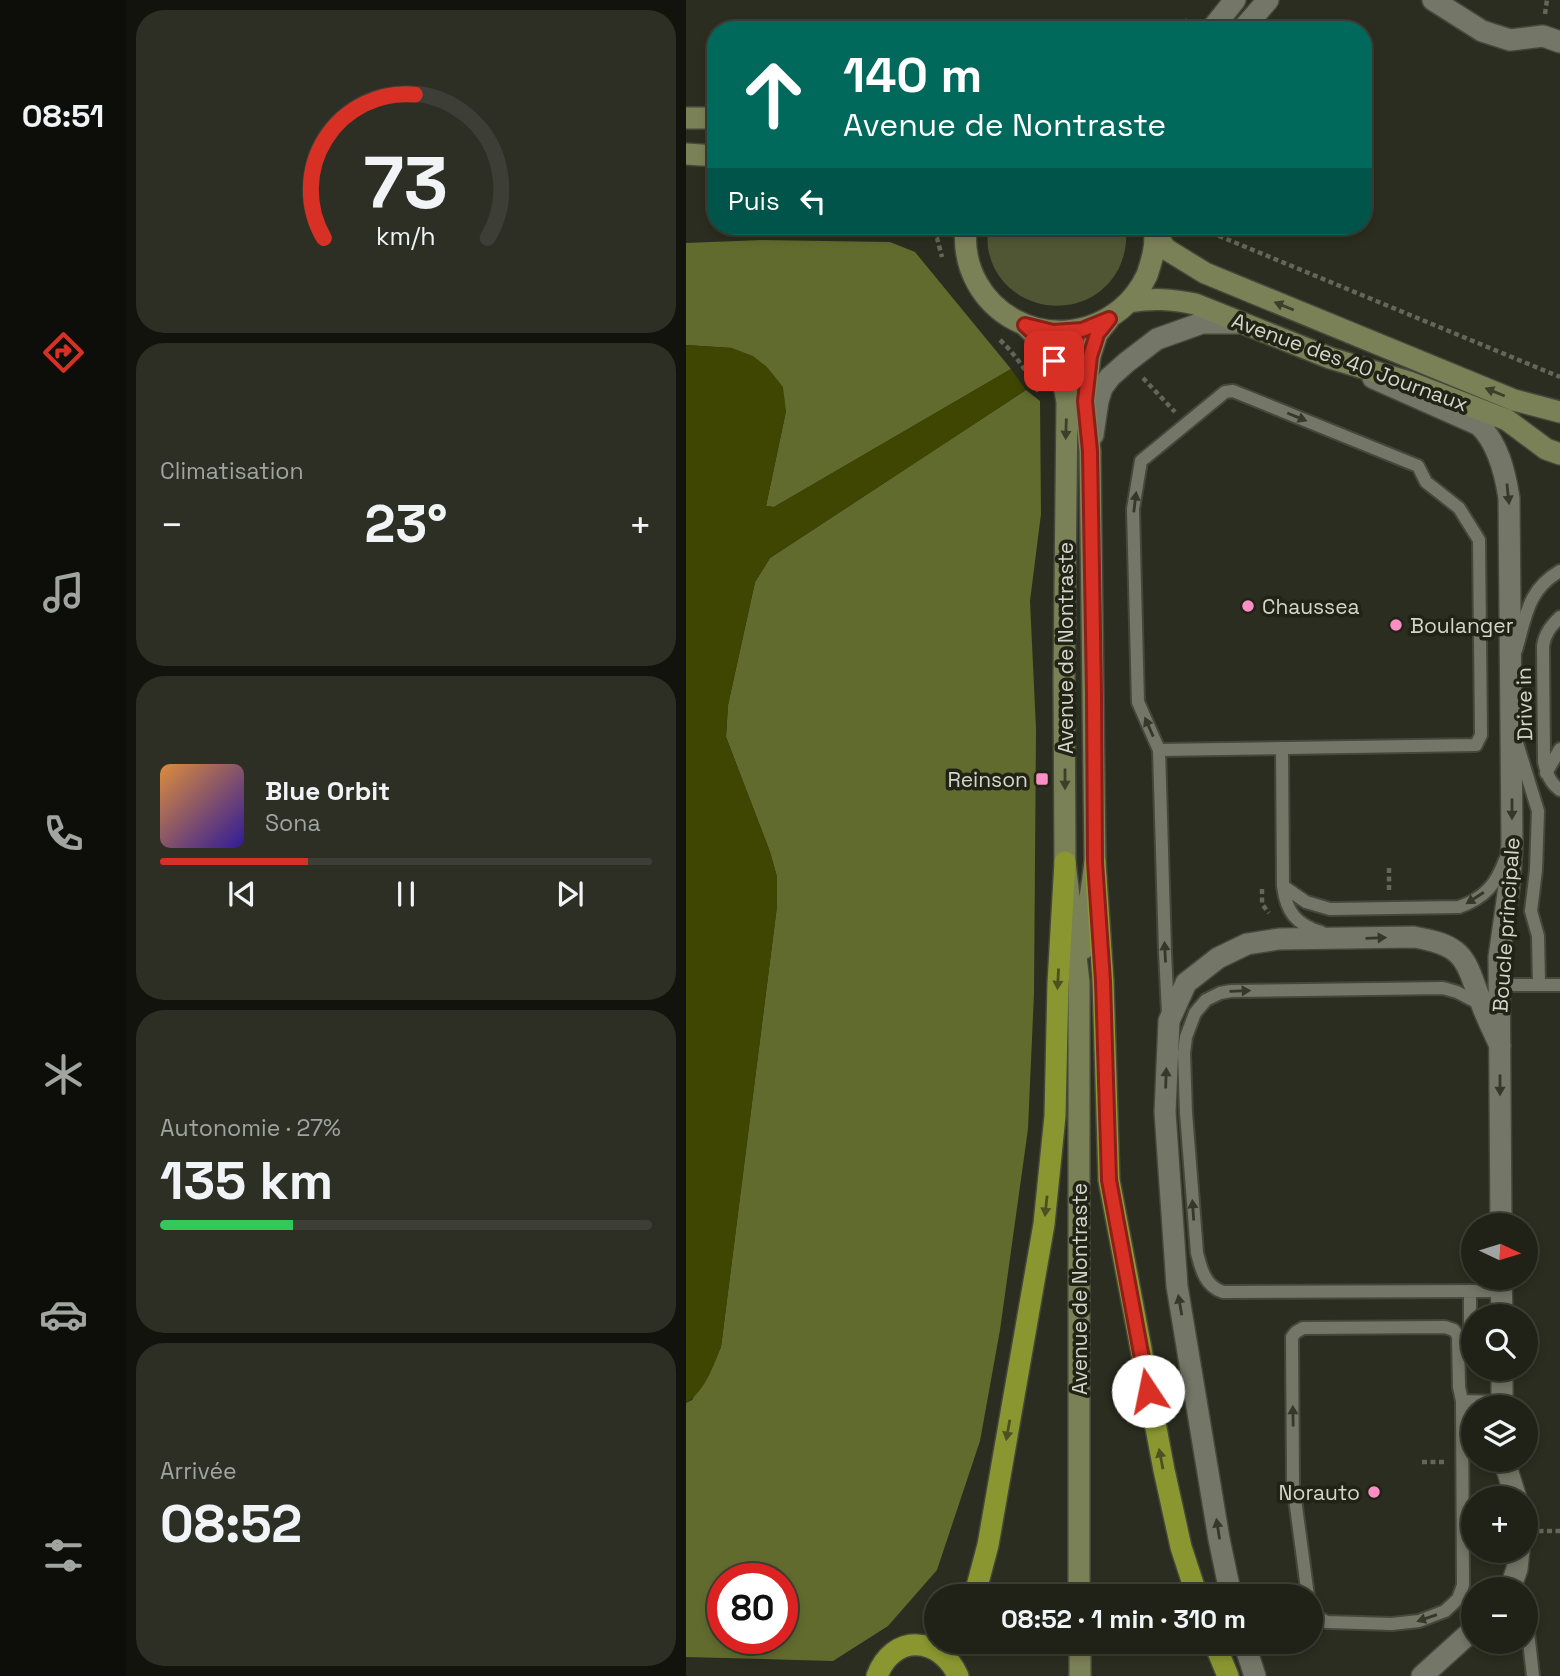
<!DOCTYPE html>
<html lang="fr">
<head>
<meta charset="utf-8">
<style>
	:root { --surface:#202217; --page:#2d2f24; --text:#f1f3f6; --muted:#a2a4a1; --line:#3d3f36; --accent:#d93025 }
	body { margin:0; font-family:"Space Grotesk",sans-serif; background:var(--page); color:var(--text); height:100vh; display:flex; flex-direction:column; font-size:26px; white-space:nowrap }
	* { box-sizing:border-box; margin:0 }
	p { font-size:23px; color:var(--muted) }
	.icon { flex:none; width:38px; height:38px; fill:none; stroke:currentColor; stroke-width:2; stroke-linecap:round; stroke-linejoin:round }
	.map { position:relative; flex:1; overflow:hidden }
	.panel { display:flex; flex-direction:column; gap:10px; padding:10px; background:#12130d; width:560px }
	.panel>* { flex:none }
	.hud { position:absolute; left:21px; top:21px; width:665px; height:214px; border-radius:28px; box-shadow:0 4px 10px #0003,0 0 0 2px var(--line); background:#00695c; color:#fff; overflow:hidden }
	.needle { width:46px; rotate:94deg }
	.controls { position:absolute; left:775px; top:1213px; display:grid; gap:14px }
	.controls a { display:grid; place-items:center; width:77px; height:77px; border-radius:50%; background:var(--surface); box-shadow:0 4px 10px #0003,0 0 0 2px var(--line); font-size:35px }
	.speed { position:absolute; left:21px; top:1563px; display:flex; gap:14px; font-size:35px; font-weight:700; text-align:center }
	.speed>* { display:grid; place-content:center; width:91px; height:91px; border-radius:50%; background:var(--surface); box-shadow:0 4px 10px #0003,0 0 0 2px var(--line); line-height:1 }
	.speed .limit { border:10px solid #d22; background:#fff; color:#111 }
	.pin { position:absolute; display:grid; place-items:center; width:60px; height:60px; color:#fff; margin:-30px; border-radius:14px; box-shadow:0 4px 10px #0006 }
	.me { position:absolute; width:77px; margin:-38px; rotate:349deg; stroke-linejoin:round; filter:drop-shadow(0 0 5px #0008) }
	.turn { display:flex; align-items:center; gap:24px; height:147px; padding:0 21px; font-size:32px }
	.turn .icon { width:91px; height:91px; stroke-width:2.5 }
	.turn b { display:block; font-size:49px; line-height:60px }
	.then { display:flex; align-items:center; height:66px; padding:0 21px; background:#0003; gap:14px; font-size:26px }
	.big { font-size:52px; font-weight:600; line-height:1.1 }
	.panel .tile { flex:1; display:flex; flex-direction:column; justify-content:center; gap:10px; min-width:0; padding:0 24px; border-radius:28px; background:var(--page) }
	.panel .dial { align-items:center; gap:0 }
	.dial svg { height:182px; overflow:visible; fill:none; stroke:var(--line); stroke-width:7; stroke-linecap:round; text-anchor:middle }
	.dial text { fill:var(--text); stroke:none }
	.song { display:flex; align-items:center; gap:21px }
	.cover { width:84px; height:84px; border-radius:10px; background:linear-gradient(135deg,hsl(30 70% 55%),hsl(250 70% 35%)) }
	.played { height:7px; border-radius:4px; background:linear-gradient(90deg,var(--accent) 30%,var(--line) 30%) }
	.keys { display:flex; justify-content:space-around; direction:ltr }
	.heat { display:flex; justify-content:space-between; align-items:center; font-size:38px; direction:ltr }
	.charge { height:10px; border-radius:5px; background:linear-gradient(90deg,#34c759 27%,var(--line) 0) }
	.trip { position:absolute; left:238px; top:1584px; width:399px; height:70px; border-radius:35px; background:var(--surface); box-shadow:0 4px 10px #0003,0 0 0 2px var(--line); font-weight:600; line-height:70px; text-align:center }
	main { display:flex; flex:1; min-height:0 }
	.menu { display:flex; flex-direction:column; width:126px; justify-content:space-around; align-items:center; background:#0d0e09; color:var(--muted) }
	.menu .icon { width:49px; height:49px }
	.menu .active { color:var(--accent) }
	.menu b { font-size:32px; color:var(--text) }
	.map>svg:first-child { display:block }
	.green { fill:#505634 }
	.forest { fill:#626b2e; fill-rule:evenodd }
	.water { fill:#3f4602 }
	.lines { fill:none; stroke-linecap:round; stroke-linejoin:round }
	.lane-casing { stroke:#45473b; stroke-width:16 }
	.street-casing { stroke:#45473b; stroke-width:24 }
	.secondary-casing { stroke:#45473b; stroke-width:24 }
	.highway-casing { stroke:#45473b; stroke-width:24 }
	.path { stroke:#64665a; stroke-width:4.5; stroke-dasharray:5 3.5; stroke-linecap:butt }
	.lane { stroke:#747767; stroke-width:12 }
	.street { stroke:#747767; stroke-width:21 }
	.secondary { stroke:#7b8157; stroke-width:21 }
	.highway { stroke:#8a9731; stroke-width:21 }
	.oneway { fill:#3c3f29 }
	.oneway2 { fill:#36382a }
	.oneway3 { fill:#4b5120 }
	.route-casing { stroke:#8d1f18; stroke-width:18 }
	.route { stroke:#d93025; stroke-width:12 }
	.poi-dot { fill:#fb8fc5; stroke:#212315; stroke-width:2.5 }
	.labels { text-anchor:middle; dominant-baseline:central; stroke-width:7; stroke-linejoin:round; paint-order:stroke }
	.street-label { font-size:21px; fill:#d4d6cd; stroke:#212315 }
	.poi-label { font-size:21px; fill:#d4d6cd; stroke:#212315; text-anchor:start }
</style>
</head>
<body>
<main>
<nav class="menu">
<b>08:51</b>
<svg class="icon active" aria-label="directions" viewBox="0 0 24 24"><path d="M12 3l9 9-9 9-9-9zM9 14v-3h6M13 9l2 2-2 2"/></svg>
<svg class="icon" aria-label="music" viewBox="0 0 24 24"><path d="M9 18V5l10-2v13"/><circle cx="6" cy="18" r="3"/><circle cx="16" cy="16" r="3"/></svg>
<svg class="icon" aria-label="phone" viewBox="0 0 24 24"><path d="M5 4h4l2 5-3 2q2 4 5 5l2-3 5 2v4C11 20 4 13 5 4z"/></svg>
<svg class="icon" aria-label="climate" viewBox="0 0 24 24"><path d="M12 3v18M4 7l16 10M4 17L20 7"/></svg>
<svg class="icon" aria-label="car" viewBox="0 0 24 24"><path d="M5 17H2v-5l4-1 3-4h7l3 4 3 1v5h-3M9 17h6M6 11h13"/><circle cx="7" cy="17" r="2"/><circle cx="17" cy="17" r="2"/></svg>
<svg class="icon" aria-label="filters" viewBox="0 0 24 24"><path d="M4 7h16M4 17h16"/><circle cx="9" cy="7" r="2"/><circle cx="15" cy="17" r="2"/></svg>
</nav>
<section class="panel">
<div class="tile dial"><svg viewBox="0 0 100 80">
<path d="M14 69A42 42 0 1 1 86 69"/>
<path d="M14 69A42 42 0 0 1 54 6" stroke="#d93025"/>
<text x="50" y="56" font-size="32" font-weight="700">73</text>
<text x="50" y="72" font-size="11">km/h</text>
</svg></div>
<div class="tile"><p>Climatisation</p>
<div class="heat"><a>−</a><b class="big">23°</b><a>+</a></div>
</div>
<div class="tile">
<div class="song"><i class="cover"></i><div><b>Blue Orbit</b><p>Sona</p></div></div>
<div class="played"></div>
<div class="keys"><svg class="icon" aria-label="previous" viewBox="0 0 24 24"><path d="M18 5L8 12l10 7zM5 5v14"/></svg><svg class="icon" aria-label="pause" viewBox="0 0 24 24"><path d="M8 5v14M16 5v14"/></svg><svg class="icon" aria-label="next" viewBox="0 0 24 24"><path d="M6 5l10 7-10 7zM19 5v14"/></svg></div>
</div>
<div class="tile"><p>Autonomie · 27%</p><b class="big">135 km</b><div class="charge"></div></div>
<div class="tile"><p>Arrivée</p><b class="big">08:52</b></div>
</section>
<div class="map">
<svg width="874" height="1676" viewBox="0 0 874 1676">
	<rect width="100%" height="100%" fill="#2a2d1f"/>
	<path class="green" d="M302 226H439C442 240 439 255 433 268 403 327 313 314 302 248 301 241 302 233 302 226Z"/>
	<path class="forest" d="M76 240 204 242 229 252 325 369 88 507 80 506 100 411 46 348 0 345V243Z
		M340 390 354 401 355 514 344 601 350 729 348 993 342 1129 314 1330 294 1441 251 1570 202 1626 147 1661 0 1657V1403L6 1400 35 1347 91 906V877L84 852 40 737 42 705 69 582 84 558ZM37 1578H96V1638H37Z"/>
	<path class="water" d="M0 345 46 348 67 356 81 367 97 387 100 411 80 506 88 507 325 369 340 390 84 558 69 582 42 705 40 737 84 852 91 877V906L35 1347C27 1367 19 1391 0 1403Z"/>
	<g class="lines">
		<defs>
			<path id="lane" d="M874 617C865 626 859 633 857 646L858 762C861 774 864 783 874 790
				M830 650C840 617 841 590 874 571
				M831 743 852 811 850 870 845 911 852 936 853 984
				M596 748 597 886C600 911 610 925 635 932
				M473 750 790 745 795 735 793 540 773 508 740 482 732 466 547 391 539 392 455 461 447 509 452 702 473 750 479 952 482 1013
				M860 773 874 749
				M597 886 620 902 644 909 773 907C799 898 810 884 819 860
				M813 985H874
				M796 1005 771 992 757 988 545 991 534 993 520 1000 509 1013 500 1037 498 1053 500 1113 511 1253C515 1269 519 1286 537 1292L815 1291
				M784 1291V1335
				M776 1401 816 1402
				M622 1596 607 1484 606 1337 610 1332 617 1328 759 1327 768 1330 772 1336
				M625 1605 630 1617 641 1622 706 1624 733 1621 759 1611 772 1599 777 1585 776 1401 773 1387 772 1336H788
				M840 1615 847 1676"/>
			<path id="street" d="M747 0 796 31 824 40 857 36 874 42
				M525 30 549 0
				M556 30 582 0
				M687 378 793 425C812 443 819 472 823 498L826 843 824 880 813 957 815 1225
				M407 435 412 401 416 388 424 377 441 362 471 339 516 323H555
				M815 1278 816 1316
				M816 1368V1407
				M818 1460 830 1498
				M824 1589 831 1569 833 1550
				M545 1596 533 1539 491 1286 479 1112 483 1021 500 983 532 958 561 944 593 939 728 937C781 946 779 960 796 1005 801 1019 808 1032 814 1046
				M558 1642 569 1676
				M736 1676 788 1629"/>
			<path id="secondary" d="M0 118H30
				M0 154 30 156
				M280 226C271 312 368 363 435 309 446 300 455 288 461 275 466 260 471 244 468 228
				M469 234 480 249 519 273 828 400 874 412
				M443 302C467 298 485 299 509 304L644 358 723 382 821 420 860 449 874 454
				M339 325C363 348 376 368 381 402L378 679 379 862 393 982V1596
				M397 949 409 862 404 451 399 401 404 356 411 334 423 319
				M394 1642V1676"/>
			<path id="highway" d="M409 862 417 981 423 1180 478 1470 495 1547 511 1596
				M286 1596 290 1590 302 1545 358 1224 369 1116 372 983 379 862
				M528 1642 542 1676
				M191 1676C207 1633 254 1636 272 1676"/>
		</defs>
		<use href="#lane" class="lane-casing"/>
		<use href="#street" class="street-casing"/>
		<use href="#secondary" class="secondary-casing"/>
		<use href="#highway" class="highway-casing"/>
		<path class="path" d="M859 14 861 0
			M493 30 504 17
			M238 226 251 238 256 257
			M509 226 874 377
			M314 340C331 356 342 374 354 394
			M457 378 489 412
			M703 868V892
			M576 889V904L583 913
			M736 1462H760
			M844 1531H874"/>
		<use href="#lane" class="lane"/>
		<use href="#street" class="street"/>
		<use href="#secondary" class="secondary"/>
		<use href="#highway" class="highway"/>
	</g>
	<defs><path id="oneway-solid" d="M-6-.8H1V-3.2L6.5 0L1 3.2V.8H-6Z" transform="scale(1.75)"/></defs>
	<g class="oneway">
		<use href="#oneway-solid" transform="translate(598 306) rotate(-158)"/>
		<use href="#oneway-solid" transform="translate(809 392) rotate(-158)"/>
		<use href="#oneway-solid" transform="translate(380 429) rotate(92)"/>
		<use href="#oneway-solid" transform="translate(379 779) rotate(90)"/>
	</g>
	<g class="oneway2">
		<use href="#oneway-solid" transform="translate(611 417) rotate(22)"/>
		<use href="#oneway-solid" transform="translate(822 494) rotate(84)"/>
		<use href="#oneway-solid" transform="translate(449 502) rotate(-83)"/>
		<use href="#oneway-solid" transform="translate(463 727) rotate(-114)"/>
		<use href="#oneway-solid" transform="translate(826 809) rotate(90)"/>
		<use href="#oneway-solid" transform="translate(789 898) rotate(147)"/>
		<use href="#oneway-solid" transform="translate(690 938) rotate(-2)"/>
		<use href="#oneway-solid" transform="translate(479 952) rotate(-93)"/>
		<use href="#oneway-solid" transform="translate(554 991) rotate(-2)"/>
		<use href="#oneway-solid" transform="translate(480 1078) rotate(-88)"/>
		<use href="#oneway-solid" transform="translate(814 1085) rotate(90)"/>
		<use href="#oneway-solid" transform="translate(507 1210) rotate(-94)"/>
		<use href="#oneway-solid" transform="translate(494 1305) rotate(-100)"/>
		<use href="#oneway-solid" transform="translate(607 1416) rotate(-91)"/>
		<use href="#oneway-solid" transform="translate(532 1529) rotate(-99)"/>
		<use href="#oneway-solid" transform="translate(741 1618) rotate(161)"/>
	</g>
	<g class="oneway3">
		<use href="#oneway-solid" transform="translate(372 979) rotate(93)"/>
		<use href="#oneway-solid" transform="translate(360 1206) rotate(96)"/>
		<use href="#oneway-solid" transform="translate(322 1430) rotate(100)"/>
		<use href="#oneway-solid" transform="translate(475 1459) rotate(-101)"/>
	</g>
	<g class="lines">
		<defs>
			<path id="route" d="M368 361 357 342 339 325 367 332 396 330 423 319 411 334 408 344 404 356 399 401 404 451 408 693 409 862 417 981 423 1180 462 1391"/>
		</defs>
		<use href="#route" class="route-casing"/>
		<use href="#route" class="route"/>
	</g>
	<g class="poi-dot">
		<circle cx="562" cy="606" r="7"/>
		<circle cx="710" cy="625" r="7"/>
		<rect x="349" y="772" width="14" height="14" rx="3.5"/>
		<circle cx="688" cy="1492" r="7"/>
	</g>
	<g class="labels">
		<g class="street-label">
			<text transform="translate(664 362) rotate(20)">Avenue des 40 Journaux</text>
			<text transform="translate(379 648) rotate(-90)">Avenue de Nontraste</text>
			<text transform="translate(838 704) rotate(-91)">Drive in</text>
			<text transform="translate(820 925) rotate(-86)">Boucle principale</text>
			<text transform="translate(393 1289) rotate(-90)">Avenue de Nontraste</text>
		</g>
		<g class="poi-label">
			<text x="576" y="606">Chaussea</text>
			<text x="724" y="625">Boulanger</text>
			<text x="342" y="779" text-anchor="end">Reinson</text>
			<text x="674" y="1492" text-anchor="end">Norauto</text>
		</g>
	</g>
</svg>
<div class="controls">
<a><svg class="needle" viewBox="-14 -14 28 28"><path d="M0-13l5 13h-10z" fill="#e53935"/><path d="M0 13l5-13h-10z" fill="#a2a4a1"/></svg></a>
<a><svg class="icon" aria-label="search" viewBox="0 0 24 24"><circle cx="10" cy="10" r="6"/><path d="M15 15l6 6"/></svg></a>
<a><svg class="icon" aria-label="layers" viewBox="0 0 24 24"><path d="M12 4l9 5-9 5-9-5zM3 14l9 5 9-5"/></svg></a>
<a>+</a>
<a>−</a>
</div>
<div class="speed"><div class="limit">80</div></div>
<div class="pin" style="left:368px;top:361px;background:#d93025"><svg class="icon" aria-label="arrive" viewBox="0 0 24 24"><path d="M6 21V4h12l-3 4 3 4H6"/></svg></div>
<svg class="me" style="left:462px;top:1391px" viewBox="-20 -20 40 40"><circle r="19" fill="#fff"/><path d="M0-13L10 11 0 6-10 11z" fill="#d93025"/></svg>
<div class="trip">08:52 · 1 min · 310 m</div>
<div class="hud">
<div class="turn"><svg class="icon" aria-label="ahead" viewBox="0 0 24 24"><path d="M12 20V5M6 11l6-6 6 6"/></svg><div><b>140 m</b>Avenue de Nontraste</div></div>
<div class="then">Puis<svg class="icon" aria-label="left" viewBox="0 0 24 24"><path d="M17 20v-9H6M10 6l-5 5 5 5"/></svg></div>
</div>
</div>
</main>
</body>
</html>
